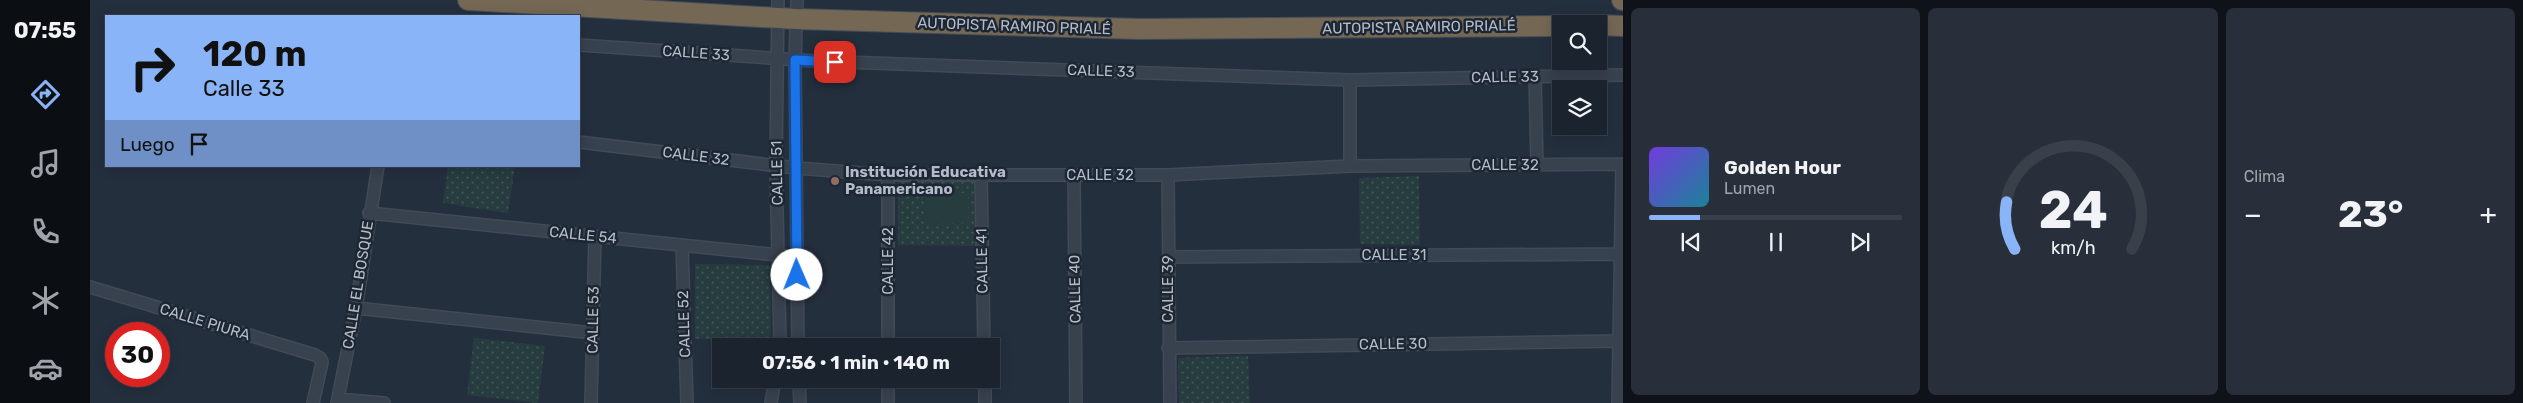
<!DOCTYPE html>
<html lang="es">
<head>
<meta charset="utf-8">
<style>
	:root { --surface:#1b232e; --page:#282f3a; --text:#f1f3f6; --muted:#a0a4aa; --line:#39404a; --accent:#8ab4f8 }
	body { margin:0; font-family:Rubik,sans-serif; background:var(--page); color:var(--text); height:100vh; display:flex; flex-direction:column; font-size:19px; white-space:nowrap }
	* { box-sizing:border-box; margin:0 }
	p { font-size:16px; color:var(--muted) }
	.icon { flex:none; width:28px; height:28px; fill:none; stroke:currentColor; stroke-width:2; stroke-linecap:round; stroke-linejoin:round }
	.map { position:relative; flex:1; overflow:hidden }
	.details { display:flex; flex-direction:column; gap:8px; padding:8px; background:#0f1319; width:900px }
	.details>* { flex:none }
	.banner { position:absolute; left:15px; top:15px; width:475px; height:152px; border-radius:0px; box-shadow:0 2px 12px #0003,0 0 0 1px var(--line); background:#8ab4f8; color:#111; overflow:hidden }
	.buttons { position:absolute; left:1462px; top:15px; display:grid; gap:10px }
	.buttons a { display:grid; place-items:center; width:55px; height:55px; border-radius:0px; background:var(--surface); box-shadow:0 2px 12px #0003,0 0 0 1px var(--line); font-size:25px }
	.speed { position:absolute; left:15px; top:322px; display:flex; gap:10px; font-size:25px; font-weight:700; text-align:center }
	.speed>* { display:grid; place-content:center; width:65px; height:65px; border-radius:50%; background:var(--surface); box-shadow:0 2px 12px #0003,0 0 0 1px var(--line); line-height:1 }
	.speed .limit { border:8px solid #d22; background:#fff; color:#111 }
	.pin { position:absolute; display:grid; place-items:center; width:42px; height:42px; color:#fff; margin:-21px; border-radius:10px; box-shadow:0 2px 8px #0006 }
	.me { position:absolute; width:55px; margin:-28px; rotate:359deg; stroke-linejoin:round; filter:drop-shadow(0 0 4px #0008) }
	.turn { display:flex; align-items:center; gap:18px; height:105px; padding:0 15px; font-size:22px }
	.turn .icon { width:65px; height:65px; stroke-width:2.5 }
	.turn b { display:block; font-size:35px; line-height:42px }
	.then { display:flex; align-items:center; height:48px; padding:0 15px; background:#0003; gap:10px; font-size:19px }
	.big { font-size:38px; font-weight:700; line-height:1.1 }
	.details .tile { flex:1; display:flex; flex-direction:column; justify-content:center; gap:8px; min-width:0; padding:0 18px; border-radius:8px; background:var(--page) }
	.details .dial { align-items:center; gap:0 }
	.dial svg { height:130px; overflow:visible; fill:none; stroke:var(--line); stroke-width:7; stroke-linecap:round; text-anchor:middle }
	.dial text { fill:var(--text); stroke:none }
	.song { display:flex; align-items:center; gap:15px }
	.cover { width:60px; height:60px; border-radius:8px; background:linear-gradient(135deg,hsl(260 70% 55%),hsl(190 70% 35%)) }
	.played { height:5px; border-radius:2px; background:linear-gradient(90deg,var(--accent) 20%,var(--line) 20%) }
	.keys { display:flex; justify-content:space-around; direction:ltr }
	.heat { display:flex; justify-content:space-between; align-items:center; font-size:28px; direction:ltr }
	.details .tiles { flex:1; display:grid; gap:8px; grid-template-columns:repeat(3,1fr) }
	.trip { position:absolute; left:622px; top:338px; width:288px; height:50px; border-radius:0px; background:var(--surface); box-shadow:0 2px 12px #0003,0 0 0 1px var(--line); font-weight:700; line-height:50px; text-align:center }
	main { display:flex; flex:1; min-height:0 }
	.tabs { display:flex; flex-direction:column; width:90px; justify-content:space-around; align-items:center; background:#0b0e12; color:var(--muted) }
	.tabs .icon { width:35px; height:35px }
	.tabs .selected { color:var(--accent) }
	.tabs b { font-size:22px; color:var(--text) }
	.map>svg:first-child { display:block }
	.park { fill:url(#park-dots) }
	.pitch { fill:#263c3f }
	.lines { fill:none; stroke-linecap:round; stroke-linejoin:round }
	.street-casing { stroke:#414a57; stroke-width:14 }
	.highway-casing { stroke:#434c59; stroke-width:22 }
	.street { stroke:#38414e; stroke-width:11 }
	.highway { stroke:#746855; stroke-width:20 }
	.route-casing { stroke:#114b97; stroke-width:12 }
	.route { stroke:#1a73e8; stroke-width:9 }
	.education-dot { fill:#8d6e63; stroke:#1d2633; stroke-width:2 }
	.labels { text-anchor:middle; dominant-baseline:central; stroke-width:5; stroke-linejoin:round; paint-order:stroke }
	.street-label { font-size:15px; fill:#b4bcc9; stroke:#1d2633 }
	.poi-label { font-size:15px; font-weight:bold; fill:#b4bcc9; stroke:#1d2633; text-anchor:start }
</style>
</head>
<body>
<main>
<nav class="tabs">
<b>07:55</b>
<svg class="icon selected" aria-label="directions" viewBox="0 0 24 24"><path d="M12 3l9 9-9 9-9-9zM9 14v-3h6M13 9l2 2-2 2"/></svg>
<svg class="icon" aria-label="music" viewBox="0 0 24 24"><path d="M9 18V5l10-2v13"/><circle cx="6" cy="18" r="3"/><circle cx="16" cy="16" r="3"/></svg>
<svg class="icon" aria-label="phone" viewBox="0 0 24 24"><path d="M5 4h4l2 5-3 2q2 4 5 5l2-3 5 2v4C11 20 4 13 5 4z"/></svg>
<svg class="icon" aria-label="climate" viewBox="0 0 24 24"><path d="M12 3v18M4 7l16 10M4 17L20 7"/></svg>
<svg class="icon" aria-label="car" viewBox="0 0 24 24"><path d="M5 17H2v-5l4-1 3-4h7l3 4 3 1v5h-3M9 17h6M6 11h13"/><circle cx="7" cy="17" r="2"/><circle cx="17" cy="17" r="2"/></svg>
</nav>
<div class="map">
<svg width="1533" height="403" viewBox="0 0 1533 403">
	<defs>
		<pattern id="park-dots" width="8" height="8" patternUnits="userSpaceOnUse" patternTransform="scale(1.25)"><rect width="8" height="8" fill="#263c3f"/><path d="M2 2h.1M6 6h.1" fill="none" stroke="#435659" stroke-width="1.8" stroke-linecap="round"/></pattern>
	</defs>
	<rect width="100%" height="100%" fill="#242f3e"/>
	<path class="park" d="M358 166H425L418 213 353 203Z
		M1329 176 1330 245 1270 244 1269 178Z
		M808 181 886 182V246L808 245Z
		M605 264 680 265 681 339H605Z
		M384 338 455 346 448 403 377 395Z
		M1158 356 1160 403H1089L1088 358Z"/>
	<path class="pitch" d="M834 193H878V223L835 224Z"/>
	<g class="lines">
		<defs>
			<path id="street" d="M688 0 686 165 690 346
				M707 0 705 60 708 346
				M489 45 725 61 1260 80 1533 75
				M1445 77 1447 164
				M1260 80V166
				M489 142 706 168 798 175H1078L1260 166 1533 164
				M984 175 986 403
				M1078 175 1080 403
				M891 176 894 346
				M279 213 707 257
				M592 245 597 403
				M1078 257 1530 254
				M0 287 225 355 230 358 232 362 223 403
				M266 308 503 333
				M798 346V175
				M1078 348 1528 341
				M709 379 710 403
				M895 379V403
				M248 399 294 403
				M247 403 266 308 288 166
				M501 403 505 236
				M681 403 685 379
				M798 403V379
				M1528 403 1532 164"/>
			<path id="highway" d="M378 0 706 19 1050 29 1471 26
				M1532 0H1533
				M1509 25 1533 26"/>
		</defs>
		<use href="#street" class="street-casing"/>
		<use href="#highway" class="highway-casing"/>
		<use href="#street" class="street"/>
		<use href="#highway" class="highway"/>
	</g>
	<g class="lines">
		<defs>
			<path id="route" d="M707 275 705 60 745 62"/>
		</defs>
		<use href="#route" class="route-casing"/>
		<use href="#route" class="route"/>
	</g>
	<circle class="education-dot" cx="745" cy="181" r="5"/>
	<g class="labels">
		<g class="street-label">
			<text transform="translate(924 26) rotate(2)">AUTOPISTA RAMIRO PRIALÉ</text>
			<text transform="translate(1329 27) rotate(-1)">AUTOPISTA RAMIRO PRIALÉ</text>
			<text transform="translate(606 53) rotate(4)">CALLE 33</text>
			<text transform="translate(1011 71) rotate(2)">CALLE 33</text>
			<text transform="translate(1415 77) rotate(-1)">CALLE 33</text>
			<text transform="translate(606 156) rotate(7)">CALLE 32</text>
			<text x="1415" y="165">CALLE 32</text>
			<text transform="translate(687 173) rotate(-91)">CALLE 51</text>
			<text x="1010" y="175">CALLE 32</text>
			<text transform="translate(493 235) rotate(6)">CALLE 54</text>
			<text x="1304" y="255">CALLE 31</text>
			<text transform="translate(798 261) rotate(-90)">CALLE 42</text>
			<text transform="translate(892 261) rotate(-91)">CALLE 41</text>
			<text transform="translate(268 285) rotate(-81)">CALLE EL BOSQUE</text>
			<text transform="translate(985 289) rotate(-91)">CALLE 40</text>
			<text transform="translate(1078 289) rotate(-90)">CALLE 39</text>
			<text transform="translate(503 320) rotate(-89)">CALLE 53</text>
			<text transform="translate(115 322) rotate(17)">CALLE PIURA</text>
			<text transform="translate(594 324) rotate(-92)">CALLE 52</text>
			<text transform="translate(1303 344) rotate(-1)">CALLE 30</text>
		</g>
		<g class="poi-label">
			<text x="755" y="172">Institución Educativa<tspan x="755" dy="17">Panamericano</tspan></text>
		</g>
	</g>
</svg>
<div class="buttons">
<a><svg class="icon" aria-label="search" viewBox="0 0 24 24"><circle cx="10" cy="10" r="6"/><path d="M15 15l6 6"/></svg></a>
<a><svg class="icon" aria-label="layers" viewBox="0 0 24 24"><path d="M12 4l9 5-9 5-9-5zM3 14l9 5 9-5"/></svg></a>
</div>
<div class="speed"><div class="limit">30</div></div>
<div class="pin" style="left:745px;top:62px;background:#d93025"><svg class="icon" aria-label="arrive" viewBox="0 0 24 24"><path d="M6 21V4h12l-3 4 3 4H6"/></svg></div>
<svg class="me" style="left:707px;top:275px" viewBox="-20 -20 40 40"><circle r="19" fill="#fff"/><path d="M0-13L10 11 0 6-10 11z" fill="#1a73e8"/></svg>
<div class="trip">07:56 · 1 min · 140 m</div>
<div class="banner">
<div class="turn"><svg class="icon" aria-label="right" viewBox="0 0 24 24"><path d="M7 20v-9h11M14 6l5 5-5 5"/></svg><div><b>120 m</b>Calle 33</div></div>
<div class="then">Luego<svg class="icon" aria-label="arrive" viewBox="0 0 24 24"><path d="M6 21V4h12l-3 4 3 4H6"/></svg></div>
</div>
</div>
<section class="details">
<div class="tiles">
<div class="tile">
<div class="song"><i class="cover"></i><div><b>Golden Hour</b><p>Lumen</p></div></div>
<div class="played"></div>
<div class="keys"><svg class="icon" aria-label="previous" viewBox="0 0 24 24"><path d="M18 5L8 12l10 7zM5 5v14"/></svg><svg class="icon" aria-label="pause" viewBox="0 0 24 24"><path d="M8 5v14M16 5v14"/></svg><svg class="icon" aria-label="next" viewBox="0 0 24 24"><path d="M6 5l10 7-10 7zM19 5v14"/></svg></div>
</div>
<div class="tile dial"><svg viewBox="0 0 100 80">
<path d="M14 69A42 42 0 1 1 86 69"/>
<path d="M14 69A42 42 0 0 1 9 40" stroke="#8ab4f8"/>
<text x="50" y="56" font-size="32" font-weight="700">24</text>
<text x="50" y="72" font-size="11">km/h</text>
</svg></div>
<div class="tile"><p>Clima</p>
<div class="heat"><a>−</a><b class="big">23°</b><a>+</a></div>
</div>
</div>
</section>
</main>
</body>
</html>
